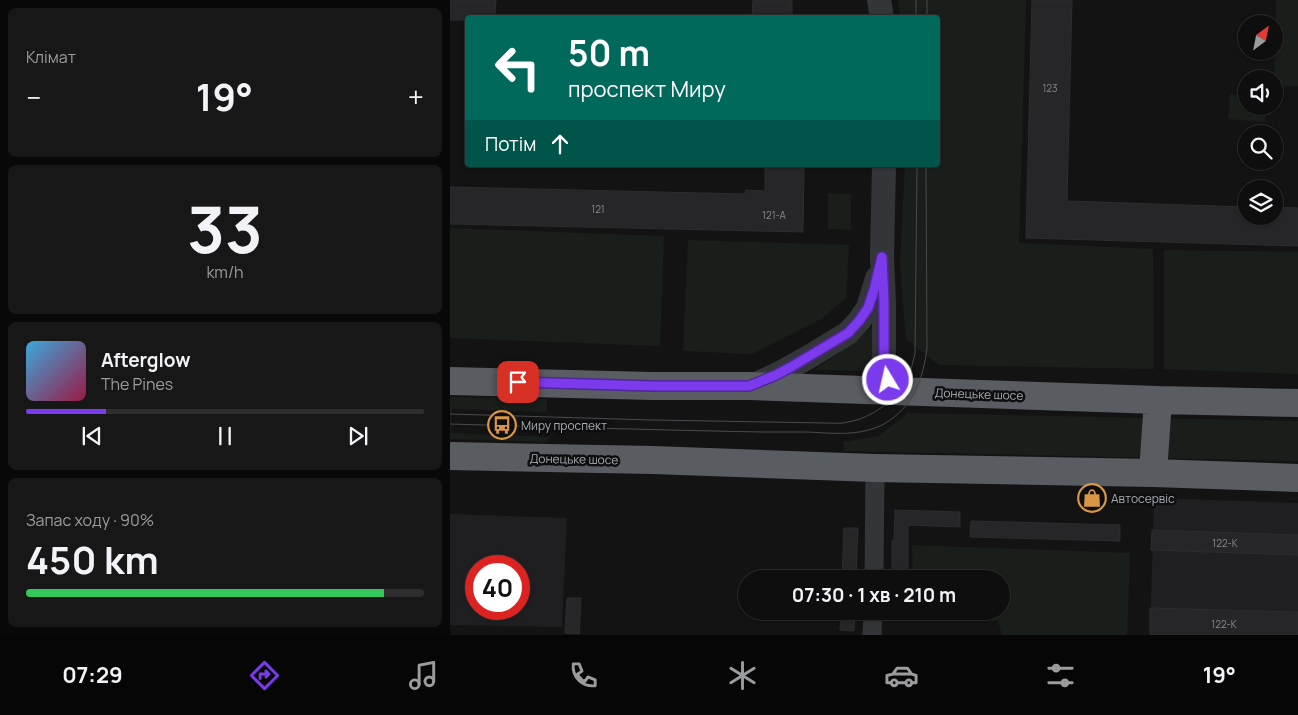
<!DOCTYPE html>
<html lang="uk">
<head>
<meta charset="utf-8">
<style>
	:root { --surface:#0e0e0f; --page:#171718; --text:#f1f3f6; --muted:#9b9c9e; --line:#2e2e2f; --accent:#7c3aed }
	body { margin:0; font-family:Manrope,sans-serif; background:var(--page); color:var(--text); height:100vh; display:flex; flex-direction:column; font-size:19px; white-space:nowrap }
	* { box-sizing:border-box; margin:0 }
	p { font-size:16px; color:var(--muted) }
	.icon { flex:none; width:28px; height:28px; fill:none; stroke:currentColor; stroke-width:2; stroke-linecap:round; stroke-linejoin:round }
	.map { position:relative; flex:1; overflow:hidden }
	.sheet { display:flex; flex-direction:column; gap:8px; padding:8px; background:#080808; width:450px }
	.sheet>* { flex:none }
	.banner { position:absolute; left:15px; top:15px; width:475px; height:152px; border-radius:5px; box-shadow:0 1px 4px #0004,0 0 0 1px var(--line); background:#00695c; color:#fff; overflow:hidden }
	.needle { width:32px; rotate:32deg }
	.fabs { position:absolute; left:788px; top:15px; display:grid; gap:10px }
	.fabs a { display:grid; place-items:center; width:45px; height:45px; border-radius:50%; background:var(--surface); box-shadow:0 1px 4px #0004,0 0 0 1px var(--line); font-size:25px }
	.speed { position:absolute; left:15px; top:555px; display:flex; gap:10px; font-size:25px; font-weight:700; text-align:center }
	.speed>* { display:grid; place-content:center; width:65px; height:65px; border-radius:50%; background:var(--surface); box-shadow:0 1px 4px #0004,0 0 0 1px var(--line); line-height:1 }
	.speed .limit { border:8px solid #d22; background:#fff; color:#111 }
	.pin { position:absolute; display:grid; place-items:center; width:42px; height:42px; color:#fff; margin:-21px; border-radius:10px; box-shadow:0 2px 8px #0006 }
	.me { position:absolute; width:55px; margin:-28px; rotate:351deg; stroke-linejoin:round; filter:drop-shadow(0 0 4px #0008) }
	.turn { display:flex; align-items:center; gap:18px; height:105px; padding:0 20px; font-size:22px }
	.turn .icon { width:65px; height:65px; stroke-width:2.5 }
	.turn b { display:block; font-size:35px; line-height:42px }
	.then { display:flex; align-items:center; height:48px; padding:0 20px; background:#0003; gap:10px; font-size:19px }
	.big { font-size:38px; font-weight:700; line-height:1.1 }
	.sheet .widget { flex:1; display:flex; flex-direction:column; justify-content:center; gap:8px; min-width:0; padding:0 18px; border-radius:8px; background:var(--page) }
	.sheet .dial { align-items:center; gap:0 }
	.dial b { font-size:65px; line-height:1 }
	.song { display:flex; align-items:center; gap:15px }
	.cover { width:60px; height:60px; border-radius:8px; background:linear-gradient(135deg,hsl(200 70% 55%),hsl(340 70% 35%)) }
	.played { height:5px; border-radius:2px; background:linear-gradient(90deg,var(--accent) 20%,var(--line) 20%) }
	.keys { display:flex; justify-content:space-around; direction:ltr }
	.heat { display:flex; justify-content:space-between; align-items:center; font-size:28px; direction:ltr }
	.charge { height:8px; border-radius:4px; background:linear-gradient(90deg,#34c759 90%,var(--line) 0) }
	.trip { position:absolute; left:288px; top:570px; width:272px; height:50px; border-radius:25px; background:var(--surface); box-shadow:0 1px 4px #0004,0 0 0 1px var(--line); font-weight:700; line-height:50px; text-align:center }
	.tabs { display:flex; height:80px; justify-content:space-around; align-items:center; background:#060606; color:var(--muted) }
	.tabs .icon { width:35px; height:35px }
	.tabs .active { color:var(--accent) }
	.tabs b { font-size:22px; color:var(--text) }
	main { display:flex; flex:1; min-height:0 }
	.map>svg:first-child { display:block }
	.built { fill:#1f1f21; fill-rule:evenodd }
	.green { fill:#1a1e1a }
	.building { fill:#262628; stroke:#2d2d30 }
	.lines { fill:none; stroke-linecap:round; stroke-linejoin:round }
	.minor { stroke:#343539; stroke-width:19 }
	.tertiary { stroke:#343539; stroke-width:24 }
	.trunk { stroke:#595c60; stroke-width:28 }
	.tram { stroke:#484a4d; stroke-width:1 }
	.route-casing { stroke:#51269a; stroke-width:12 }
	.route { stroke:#7c3aed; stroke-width:9 }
	.labels { text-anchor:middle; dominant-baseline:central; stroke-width:5; stroke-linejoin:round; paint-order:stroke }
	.number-label { font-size:10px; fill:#858990 }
	.street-label { font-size:12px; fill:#a6abb3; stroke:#0e0e0f }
	.poi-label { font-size:12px; fill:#a6abb3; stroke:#0e0e0f; text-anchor:start }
</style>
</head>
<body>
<main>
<section class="sheet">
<div class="widget"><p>Клімат</p>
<div class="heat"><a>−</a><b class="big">19°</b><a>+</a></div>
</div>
<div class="widget dial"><b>33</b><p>km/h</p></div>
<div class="widget">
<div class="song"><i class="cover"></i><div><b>Afterglow</b><p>The Pines</p></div></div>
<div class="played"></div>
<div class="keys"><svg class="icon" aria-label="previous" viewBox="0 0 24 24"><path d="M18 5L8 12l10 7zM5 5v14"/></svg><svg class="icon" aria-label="pause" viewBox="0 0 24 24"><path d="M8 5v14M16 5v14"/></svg><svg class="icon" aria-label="next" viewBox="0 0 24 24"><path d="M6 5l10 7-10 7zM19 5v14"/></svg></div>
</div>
<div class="widget"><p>Запас ходу · 90%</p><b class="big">450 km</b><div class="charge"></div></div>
</section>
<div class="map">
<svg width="848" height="635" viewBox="0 0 848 635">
	<rect width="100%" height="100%" fill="#131314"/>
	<path class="built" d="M704 498 848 503V635H700Z
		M0 514 117 518 112 627 0 625ZM26 566H69V609H26Z"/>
	<path class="green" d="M448 0H576L569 243 703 249 704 369 489 365 456 339 450 265 455 165H488V18L450 17Z
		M826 0H848V86H824Z
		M780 94 796 95V106H816L815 122 778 119Z
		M378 193 401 194V230L378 229Z
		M0 228 214 236 210 346 0 338Z
		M238 240 399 245 396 298 371 319 302 354 233 351Z
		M714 250 848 252V374L714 369Z
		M428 321 427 371 363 370C387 355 408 340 428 321Z
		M0 397 97 399V412L2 409 1 433 99 437 98 442 0 439Z
		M458 413 848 421V461L394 451 393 442 429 436Z
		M462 545 680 553 677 635H552L548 621 464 620 463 611H551V579H463Z"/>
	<path class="building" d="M0 0H46L45 18H18V20H0Z
		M303 0H342V18H302Z
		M582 0H622L617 201 796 207V216H824V207L848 208V246L576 238Z
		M315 165H354L353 232 0 224V187L295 194 296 190 315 191Z
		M445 510 510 512V527L458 525V579H442V541H444Z
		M521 521 670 525V541L520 537Z
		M394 528H408L406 579H392Z
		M702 530 848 535V555L701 550Z
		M117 598H131L129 634 115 633Z
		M700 608 848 612V635H700Z
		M391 611H405L404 631 390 630Z"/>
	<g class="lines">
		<path class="minor" d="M424 579 425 468
			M422 635 423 611"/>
		<path class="tertiary" d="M429 0 432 18
			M434 165 432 257 434 303V367L438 380 449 391
			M301 386 326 375 357 358 398 333 409 321 418 308 427 278"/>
		<path class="trunk" d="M0 381 203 386H299L708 400 848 403
			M0 456 203 460 425 468 703 473 848 478
			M703 473 708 400"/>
		<path class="tram" d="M466 0V18
			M477 18V0
			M0 414 202 420 375 423C382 423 391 424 398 422 422 418 446 400 457 379 461 371 463 362 465 353L467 165
			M0 424C103 427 207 430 310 432 325 432 341 432 356 432 382 433 409 437 434 424 463 407 473 380 477 348L476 165"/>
	</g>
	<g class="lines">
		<defs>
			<path id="route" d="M68 382 203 386H299L326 375 341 367 398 333 409 321 418 308 424 290 432 257 434 303V367L438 380"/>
		</defs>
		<use href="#route" class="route-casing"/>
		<use href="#route" class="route"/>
	</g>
	<defs>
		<symbol id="bus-ring" viewBox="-11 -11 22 22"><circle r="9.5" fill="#0e0e0f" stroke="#d99746" stroke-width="1.5"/><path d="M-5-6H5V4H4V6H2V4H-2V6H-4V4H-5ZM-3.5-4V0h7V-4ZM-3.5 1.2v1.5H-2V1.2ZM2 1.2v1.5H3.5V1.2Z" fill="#d99746"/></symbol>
		<symbol id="shop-ring" viewBox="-11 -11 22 22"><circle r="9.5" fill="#0e0e0f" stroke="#d99746" stroke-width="1.5"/><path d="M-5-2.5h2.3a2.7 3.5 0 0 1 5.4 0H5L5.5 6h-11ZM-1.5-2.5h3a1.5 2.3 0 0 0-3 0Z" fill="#d99746"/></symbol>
	</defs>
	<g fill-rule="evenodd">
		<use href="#bus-ring" x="36" y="409" width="32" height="32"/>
		<use href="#shop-ring" x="626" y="482" width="32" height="32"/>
	</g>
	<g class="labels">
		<g class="number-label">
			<text x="600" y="88">123</text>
			<text x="148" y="209">121</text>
			<text x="324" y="215">121-А</text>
			<text x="775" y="543">122-К</text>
			<text x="774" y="624">122-К</text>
		</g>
		<g class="street-label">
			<text transform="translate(529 394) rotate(2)">Донецьке шосе</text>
			<text transform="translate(124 459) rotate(1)">Донецьке шосе</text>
		</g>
		<g class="poi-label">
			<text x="71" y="425">Миру проспект</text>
			<text x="661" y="498">Автосервіс</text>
		</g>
	</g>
</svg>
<div class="fabs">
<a><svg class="needle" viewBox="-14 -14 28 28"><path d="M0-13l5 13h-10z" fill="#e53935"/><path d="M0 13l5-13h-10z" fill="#9b9c9e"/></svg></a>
<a><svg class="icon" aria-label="sound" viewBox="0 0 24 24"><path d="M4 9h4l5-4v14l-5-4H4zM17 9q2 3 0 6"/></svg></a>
<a><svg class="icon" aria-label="search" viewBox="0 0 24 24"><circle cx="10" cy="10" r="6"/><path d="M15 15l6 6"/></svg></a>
<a><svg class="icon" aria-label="layers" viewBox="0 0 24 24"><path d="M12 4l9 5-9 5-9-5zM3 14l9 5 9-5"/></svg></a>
</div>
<div class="speed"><div class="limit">40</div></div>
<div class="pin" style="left:68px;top:382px;background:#d93025"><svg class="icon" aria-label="arrive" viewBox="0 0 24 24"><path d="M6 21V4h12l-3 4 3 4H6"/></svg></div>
<svg class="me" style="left:438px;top:380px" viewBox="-20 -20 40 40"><circle r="17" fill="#7c3aed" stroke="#fff" stroke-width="3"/><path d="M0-11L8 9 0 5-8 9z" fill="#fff"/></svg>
<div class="trip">07:30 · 1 хв · 210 m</div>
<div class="banner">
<div class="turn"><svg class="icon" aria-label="left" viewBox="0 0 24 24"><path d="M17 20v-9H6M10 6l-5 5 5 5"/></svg><div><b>50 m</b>проспект Миру</div></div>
<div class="then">Потім<svg class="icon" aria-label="ahead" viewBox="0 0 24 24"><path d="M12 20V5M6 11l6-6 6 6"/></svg></div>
</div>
</div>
</main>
<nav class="tabs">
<b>07:29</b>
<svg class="icon active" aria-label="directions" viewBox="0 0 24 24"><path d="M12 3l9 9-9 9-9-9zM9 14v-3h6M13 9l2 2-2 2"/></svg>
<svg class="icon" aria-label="music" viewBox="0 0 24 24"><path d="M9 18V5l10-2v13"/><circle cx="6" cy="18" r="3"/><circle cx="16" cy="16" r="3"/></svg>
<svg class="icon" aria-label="phone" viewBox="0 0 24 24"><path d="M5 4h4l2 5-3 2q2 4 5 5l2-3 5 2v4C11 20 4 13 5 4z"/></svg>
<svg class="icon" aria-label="climate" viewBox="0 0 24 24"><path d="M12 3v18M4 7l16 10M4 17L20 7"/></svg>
<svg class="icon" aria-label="car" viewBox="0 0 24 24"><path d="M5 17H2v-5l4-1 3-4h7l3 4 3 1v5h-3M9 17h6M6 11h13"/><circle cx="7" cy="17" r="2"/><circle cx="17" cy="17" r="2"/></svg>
<svg class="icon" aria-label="filters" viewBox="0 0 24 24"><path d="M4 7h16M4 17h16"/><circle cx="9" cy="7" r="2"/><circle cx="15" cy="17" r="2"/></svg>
<b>19°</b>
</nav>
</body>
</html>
